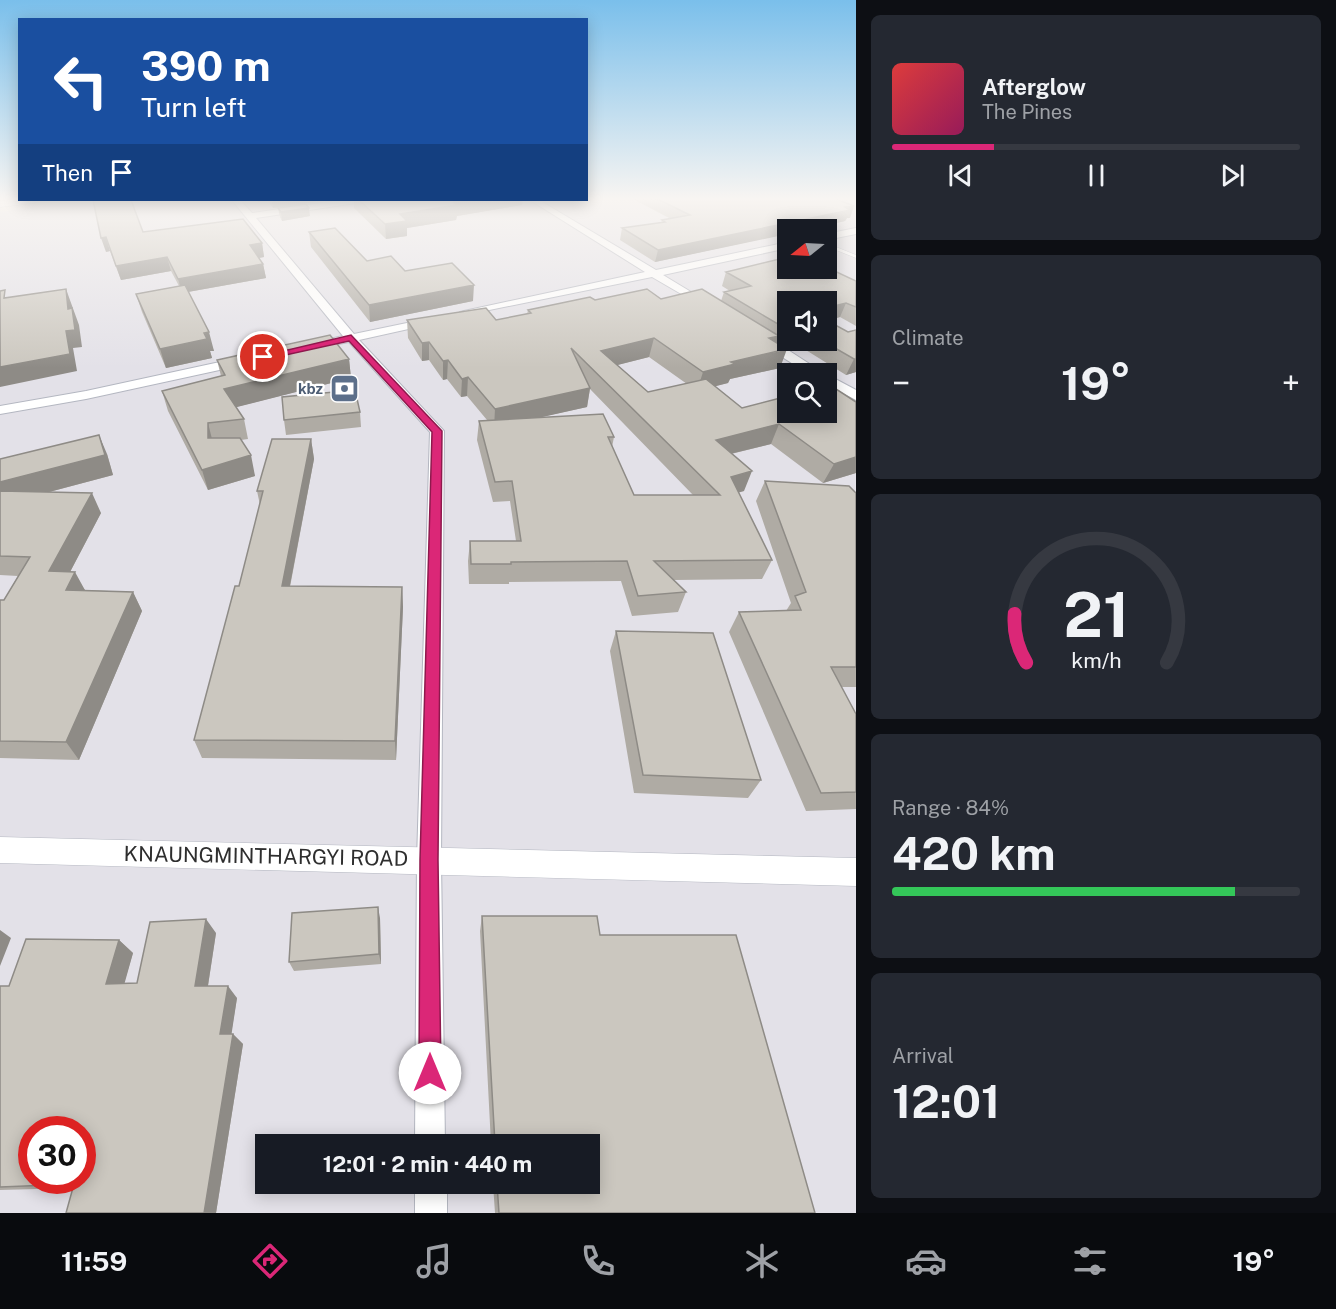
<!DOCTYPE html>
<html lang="en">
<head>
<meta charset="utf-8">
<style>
	:root { --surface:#171b24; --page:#242831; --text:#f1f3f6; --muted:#9ea1a6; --line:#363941; --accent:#db2777 }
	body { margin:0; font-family:"Public Sans",sans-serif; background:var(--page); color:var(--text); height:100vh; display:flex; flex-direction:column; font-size:22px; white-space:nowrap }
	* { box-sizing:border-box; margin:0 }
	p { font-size:20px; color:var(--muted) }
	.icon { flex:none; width:33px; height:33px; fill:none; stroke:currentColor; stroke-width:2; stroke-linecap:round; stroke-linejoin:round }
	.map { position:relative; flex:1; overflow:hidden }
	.drawer { display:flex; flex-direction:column; gap:15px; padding:15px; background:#0d0f14; width:480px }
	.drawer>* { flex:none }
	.top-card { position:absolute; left:18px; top:18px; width:570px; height:183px; border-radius:0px; box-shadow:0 3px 15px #0003; background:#1a4fa0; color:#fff; overflow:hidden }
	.needle { width:39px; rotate:252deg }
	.tools { position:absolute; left:777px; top:219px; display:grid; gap:12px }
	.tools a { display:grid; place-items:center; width:60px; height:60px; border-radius:0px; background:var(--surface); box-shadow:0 3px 15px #0003; font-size:30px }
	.speed { position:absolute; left:18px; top:1116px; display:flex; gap:12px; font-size:30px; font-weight:700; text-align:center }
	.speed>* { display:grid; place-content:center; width:78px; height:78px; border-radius:50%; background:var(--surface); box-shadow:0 3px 15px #0003; line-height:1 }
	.speed .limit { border:9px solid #d22; background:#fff; color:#111 }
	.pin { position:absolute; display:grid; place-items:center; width:51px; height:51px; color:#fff; margin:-26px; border:3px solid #fff; border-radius:50%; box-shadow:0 2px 6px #0007 }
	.me { position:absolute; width:66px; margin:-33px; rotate:0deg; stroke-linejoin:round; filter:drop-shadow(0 0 4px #0008) }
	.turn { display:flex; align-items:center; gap:21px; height:126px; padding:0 24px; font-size:27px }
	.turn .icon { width:78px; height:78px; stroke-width:2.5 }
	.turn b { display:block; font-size:42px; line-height:51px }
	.then { display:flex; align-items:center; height:57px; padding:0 24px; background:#0003; gap:12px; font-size:22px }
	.big { font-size:45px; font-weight:700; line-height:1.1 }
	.drawer .card { flex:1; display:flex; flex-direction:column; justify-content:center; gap:9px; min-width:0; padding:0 21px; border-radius:9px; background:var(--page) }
	.drawer .dial { align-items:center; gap:0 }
	.dial svg { height:156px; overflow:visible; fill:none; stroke:var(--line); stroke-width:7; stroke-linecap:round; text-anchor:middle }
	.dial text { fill:var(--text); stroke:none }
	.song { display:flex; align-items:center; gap:18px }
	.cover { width:72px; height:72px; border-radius:9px; background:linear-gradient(135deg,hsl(0 70% 55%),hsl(330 70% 35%)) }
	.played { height:6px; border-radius:3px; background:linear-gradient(90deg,var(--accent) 25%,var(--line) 25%) }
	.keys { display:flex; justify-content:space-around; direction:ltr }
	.heat { display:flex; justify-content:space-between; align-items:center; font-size:33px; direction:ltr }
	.charge { height:9px; border-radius:4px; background:linear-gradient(90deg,#34c759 84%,var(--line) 0) }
	.trip { position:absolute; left:255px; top:1134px; width:345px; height:60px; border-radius:0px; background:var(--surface); box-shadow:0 3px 15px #0003; font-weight:700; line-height:60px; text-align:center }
	.menu { display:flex; height:96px; justify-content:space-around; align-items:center; background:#090b0e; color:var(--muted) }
	.menu .icon { width:42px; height:42px }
	.menu .on { color:var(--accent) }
	.menu b { font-size:27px; color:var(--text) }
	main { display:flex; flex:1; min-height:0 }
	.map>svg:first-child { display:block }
	.industrial { fill:#e3e1e8; fill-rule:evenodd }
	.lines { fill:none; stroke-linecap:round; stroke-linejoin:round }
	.service-casing { stroke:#b4b7c1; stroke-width:1 }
	.minor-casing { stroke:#b4b7c1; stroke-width:2 }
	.tertiary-casing { stroke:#b4b7c1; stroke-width:1 }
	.service { fill:#fff; fill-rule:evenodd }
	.minor { fill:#fff; fill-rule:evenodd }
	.tertiary { fill:#fff; fill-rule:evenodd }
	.wall { fill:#afaba4; fill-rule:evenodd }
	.shaded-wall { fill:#8e8b86 }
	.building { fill:#cbc7bf; stroke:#8e8b86; stroke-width:1.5; fill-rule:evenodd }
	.route { fill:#db2777; stroke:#8e194d; stroke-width:1.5 }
	.labels { text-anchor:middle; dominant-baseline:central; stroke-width:4.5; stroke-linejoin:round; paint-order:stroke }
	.far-service-label { font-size:15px; font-weight:bold; fill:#4e5e75; stroke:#fff; text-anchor:end }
	.near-street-label { font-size:21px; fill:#2e2e2e; stroke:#fff }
</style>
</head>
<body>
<main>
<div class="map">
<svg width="856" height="1213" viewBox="0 0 856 1213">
	<rect width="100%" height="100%" fill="#efe9e1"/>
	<path class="industrial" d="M587 198H856V1213H0V212L85 200ZM788 230H826V268H788ZM788 302H826V340H788ZM788 374H826V412H788ZM32 1130H82V1180H32ZM266 1144H590V1184H266Z"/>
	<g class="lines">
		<defs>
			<path id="service" d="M826 243 856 255V258L826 246Z"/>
			<path id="minor" d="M232 200H240L252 213 342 200H360L356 203 256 218 354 334 431 318 437 321 431 324 359 340 444 431 441 860 445 1144H415L417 860 430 432 349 342 307 350V344L343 336Z
				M530 200H539L656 270 788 242V248L663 275 711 304V308L707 309 652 277 460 316V312L464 311 645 272Z
				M856 228V234L826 240V234Z
				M764 336 768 337 825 374H809L760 343 758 340Z
				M243 357 249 361 247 364 86 399 0 414V406L86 391Z
				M826 374 856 390V400L826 384Z
				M415 1184H447V1213H415Z"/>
			<path id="tertiary" d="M20 199 39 200 34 203 0 207V201Z
				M0 837 856 858V886L0 863Z"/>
		</defs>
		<use href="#service" class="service-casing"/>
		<use href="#minor" class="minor-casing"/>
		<use href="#tertiary" class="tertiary-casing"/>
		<use href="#service" class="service"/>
		<use href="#minor" class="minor"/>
		<use href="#tertiary" class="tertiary"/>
	</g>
	<path class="wall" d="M631 198H834L850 218H847L845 221 655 262 620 240 622 228 661 223 662 220 671 219Z
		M256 200H330L273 208 268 201 258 202Z
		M354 200H523L522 205 457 216 456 220 407 228V236L386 239 354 208Z
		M278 208 310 216 282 221 280 217Z
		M143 232 262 243 264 257 259 258 263 264 266 278 188 292 214 351H210L212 358 166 368 142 312 136 294 179 286 171 271 121 280 110 251 106 252Z
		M309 232 367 261 405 271 473 301 370 322 311 247Z
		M726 272 856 281V326L840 317 827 321 848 332 856 330V372L846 375 801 347 790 350 777 342 780 368 730 379 728 383 715 386 742 408 788 396 856 473 823 483 771 444 731 454 744 491 738 492 772 560 762 579 674 580 686 592 678 612 632 616 621 581 509 582V584H469L468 561 470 541H516L510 501 493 502 477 440 479 421 487 420 467 396 461 397 447 379 443 380 429 360 422 361 408 338 407 320H496L527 314 528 310 595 300 661 299 721 301 724 292 730 291 722 286ZM788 302 826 340H788ZM649 357 687 384 648 392 617 365ZM590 389 693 495H634L612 447 614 437 541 417 587 407Z
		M349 359 351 378 236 407 244 419 248 439 241 440 255 476 208 490 168 411 162 391 221 376 217 360Z
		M360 412 361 427 286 435 284 420Z
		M311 439 314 459 290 587H402L403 607 396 760 202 758 194 740 239 586 260 505 257 491Z
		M107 454 113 475 49 492 101 513 70 572 85 590 133 592 142 611 79 760 0 758V600H4L18 576 0 575V459Z
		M765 481 856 493V687H841L856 714V809L806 811 729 632 739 612 786 611 791 603 756 501Z
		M616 631 761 780 748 798 634 793 610 651Z
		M482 916 600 935 815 1213H495L493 1184H590V1144H491L480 931Z
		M380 918 381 964 294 971 289 962Z
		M216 933 208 986 237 998 231 1034H233L243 1044 216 1213H66L73 1188 0 1190V986H9L119 940 133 953 124 983H137Z"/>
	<path class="shaded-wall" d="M258 200H268V201L258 202Z
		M272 200H330L273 208Z
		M470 200H523L522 205 457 216 456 220 407 228V236L386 239 385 224 400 214 453 202Z
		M854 206 850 218H847L845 221 806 230H788V234L655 262 658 250Z
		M309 208 310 216 282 221 281 212Z
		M106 237 110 251 106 252 101 238Z
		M262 243 264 257 253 259 250 245Z
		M167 257 171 271 121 280 116 266Z
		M263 264 266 278 182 293 178 279Z
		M474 285 473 301 370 322 369 305Z
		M66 289 79 325 82 347 73 348 77 371 0 387V367L66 331 68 309Z
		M846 303 840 317 826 321V308Z
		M209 332 214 351H210L212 358 166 368 160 349Z
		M779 336 773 353 787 349 780 368 730 379 728 383 697 391 703 372 731 362 769 338Z
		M654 338 649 357 598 370 601 351Z
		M794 340H803L801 347 790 350Z
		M429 342V360L422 361V343Z
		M349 359 351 378 229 409 224 389Z
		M854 359H856V372L846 375Z
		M448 360 447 379 443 380V361Z
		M468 377 467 396 461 397 462 379Z
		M590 388 587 407 494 428 495 409Z
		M208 423 213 443 208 438Z
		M779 424 771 444 709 459 716 440Z
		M99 435 107 454 113 475 0 505V482Z
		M311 439 314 459 286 606 282 586Z
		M251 455 255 476 208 490 202 470Z
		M856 457V473L823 483 834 464Z
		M752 471 744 491 723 497 731 477Z
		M92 493 101 513 60 591 49 571Z
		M75 572 86 592 66 590Z
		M402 587 403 607 396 760 395 741Z
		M133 592 142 611 79 760 66 742Z
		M378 907 380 918 381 964 379 954Z
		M206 919 216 933 206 998 195 986Z
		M0 930 11 938 0 966Z
		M119 940 133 953 121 996 106 984Z
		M228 986 237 998 230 1044 220 1034Z
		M233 1034 243 1044 216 1213H204Z"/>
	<path class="building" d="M655 198H834L854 206 845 207 850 210 658 250 622 228 665 222 662 220 690 215Z
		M93 200H131L143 232 243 219 262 243 250 245 263 264 178 279 167 257 116 266 106 237 101 238Z
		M359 200H470L453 202 457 205 400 214 407 221 385 224Z
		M306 204 309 208 281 212 278 208Z
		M335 228 367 261 391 256 405 271 452 263 474 285 369 305 309 232Z
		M788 257V268H826V267L856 281V307L846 303 826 308V302H788V330L724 292 751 286 726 272Z
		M185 285 209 332 204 333 207 339 160 349 136 294Z
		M66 289 68 309 72 308 75 330 66 331 70 354 0 367V291L5 290 4 298Z
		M647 289 661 299 702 289 779 336 769 338 787 349 731 362 735 364 703 372 654 338 601 351 648 392 706 379 742 408 788 396V412H826V386L830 385 856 402V457L834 464 779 424 716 440 752 471 731 477 772 560 654 561 686 592 638 596 627 561 511 562V564H471L470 541H521L512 481 495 482 479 421 603 414 614 437H608L634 495H720L571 348 590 388 495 409 468 377 462 379 448 360 443 361 429 342 422 343 407 320 486 308 496 320 531 313 528 310 590 297 595 300Z
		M826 320 848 332 856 330V359H854L821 340H826Z
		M330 335 349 359 224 389 244 419 208 423V438H240L251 455 202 470 162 391 225 375 217 360Z
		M355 390 360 412 284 420 282 397Z
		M99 435 105 455 0 482V459Z
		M272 439H311L282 586 402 587 395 741 194 740 235 586H239L263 491H257Z
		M765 481 849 486 856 493V667H831L856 714V792L821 793 739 612 801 610 795 596 806 592Z
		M0 491 92 493 49 571 75 572 66 590 133 592 66 742 0 741V600H4L30 557 0 556Z
		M616 631 713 633 761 780 643 775Z
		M378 907 379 954 289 962 292 913Z
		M482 916H597L600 935H736L815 1213H499L497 1184H590V1144H495Z
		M206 919 195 986H228L220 1034H233L204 1213H66L74 1184 0 1187V986H9L26 939 119 940 106 984 137 983 150 922ZM32 1130H82V1180H32Z"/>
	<linearGradient id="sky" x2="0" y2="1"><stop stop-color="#7abfeb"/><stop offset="0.54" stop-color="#f8f5f2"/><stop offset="1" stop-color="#f8f5f2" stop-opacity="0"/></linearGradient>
	<rect width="856" height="368" fill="url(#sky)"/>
	<path class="route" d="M351 335 442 431 438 860 441 1073 438 1081 430 1084 422 1081 419 1073 420 860 432 432 349 341 263 360 258 357Z"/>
	<defs>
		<symbol id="bank-square" viewBox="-11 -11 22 22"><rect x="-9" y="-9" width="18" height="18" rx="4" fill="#5c6f8a" stroke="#fff"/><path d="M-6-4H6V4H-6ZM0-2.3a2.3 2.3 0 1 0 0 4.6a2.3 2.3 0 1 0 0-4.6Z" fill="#fff"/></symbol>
	</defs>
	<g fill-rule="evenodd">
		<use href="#bank-square" x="328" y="372" width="33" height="33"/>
	</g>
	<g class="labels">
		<g class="far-service-label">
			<text x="323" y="388">kbz</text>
		</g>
		<g class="near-street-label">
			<text transform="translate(266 856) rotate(1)">KNAUNGMINTHARGYI ROAD</text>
		</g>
	</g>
</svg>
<div class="tools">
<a><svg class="needle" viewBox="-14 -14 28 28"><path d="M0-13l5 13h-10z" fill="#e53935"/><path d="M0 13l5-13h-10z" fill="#9ea1a6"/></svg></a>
<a><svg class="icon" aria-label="sound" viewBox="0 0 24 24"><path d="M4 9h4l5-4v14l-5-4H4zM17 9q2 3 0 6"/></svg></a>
<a><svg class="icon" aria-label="search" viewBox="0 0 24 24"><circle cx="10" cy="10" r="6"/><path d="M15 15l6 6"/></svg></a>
</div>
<div class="speed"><div class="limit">30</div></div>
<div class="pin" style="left:263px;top:357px;background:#d93025"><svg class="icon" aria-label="arrive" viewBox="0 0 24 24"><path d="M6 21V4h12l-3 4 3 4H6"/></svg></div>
<svg class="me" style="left:430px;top:1073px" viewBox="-20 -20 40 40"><circle r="19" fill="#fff"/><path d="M0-13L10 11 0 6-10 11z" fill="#db2777"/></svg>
<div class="trip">12:01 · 2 min · 440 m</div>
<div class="top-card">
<div class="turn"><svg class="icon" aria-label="left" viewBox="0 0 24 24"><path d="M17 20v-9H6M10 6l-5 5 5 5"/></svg><div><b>390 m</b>Turn left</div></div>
<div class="then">Then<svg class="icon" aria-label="arrive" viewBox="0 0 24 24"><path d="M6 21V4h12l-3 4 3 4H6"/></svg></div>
</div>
</div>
<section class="drawer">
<div class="card">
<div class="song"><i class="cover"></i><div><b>Afterglow</b><p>The Pines</p></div></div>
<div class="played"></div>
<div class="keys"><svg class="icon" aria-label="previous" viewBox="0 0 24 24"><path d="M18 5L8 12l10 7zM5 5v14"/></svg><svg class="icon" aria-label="pause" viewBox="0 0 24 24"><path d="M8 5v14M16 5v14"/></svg><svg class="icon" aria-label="next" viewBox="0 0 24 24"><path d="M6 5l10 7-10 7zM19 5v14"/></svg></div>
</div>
<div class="card"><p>Climate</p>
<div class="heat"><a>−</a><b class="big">19°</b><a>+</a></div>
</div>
<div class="card dial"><svg viewBox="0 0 100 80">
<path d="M14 69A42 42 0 1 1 86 69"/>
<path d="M14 69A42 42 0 0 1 8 44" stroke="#db2777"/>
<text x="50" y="56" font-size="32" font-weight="700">21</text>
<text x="50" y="72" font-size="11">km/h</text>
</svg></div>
<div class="card"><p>Range · 84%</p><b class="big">420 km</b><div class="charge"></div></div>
<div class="card"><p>Arrival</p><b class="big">12:01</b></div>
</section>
</main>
<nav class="menu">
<b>11:59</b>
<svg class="icon on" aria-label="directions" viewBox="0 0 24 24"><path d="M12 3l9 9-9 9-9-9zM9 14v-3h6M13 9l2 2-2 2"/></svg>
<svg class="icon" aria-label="music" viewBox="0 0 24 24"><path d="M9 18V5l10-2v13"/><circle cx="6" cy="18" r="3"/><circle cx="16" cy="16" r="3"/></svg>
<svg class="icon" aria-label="phone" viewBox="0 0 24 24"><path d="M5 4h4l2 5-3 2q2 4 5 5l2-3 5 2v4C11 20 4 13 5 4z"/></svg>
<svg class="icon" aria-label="climate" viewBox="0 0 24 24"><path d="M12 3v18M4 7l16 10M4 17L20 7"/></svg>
<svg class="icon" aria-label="car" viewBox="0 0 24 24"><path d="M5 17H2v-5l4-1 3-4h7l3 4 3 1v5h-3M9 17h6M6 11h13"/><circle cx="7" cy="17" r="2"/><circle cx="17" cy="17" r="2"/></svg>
<svg class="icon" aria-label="filters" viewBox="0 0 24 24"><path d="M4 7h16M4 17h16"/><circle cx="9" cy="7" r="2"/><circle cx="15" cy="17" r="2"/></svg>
<b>19°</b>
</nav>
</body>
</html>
